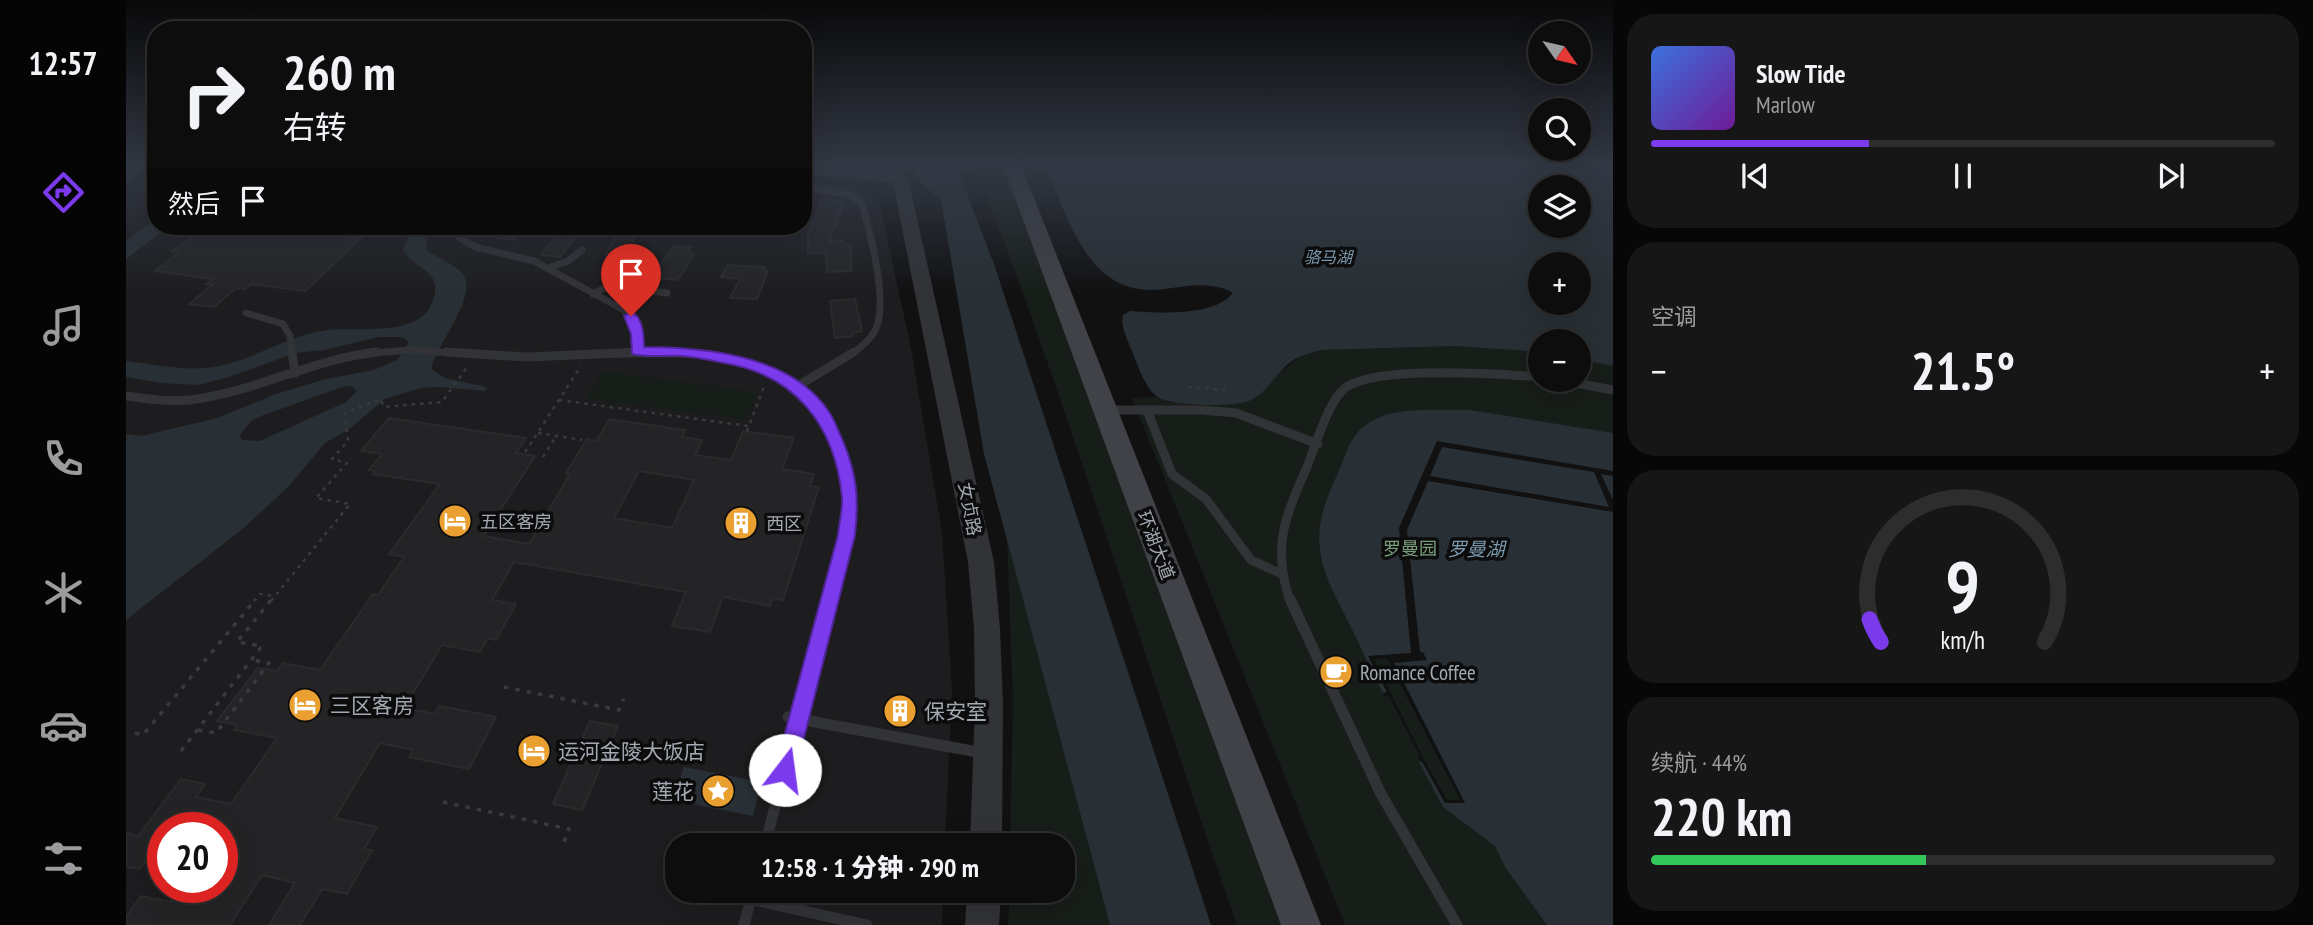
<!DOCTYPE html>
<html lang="zh">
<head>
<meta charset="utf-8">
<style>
	:root { --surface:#0d0d0e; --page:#161617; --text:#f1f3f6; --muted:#9a9c9e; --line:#2d2d2e; --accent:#7c3aed }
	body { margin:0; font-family:"PT Sans Narrow","Noto Sans SC",sans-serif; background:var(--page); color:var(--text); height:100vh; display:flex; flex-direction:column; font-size:26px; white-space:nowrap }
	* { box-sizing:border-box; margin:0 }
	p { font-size:23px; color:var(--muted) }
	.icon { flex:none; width:38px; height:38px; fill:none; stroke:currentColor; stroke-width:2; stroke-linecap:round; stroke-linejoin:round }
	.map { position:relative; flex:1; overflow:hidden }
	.sheet { display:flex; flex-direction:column; gap:14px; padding:14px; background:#070708; width:700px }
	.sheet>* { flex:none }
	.banner { position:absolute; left:21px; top:21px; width:665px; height:214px; border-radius:28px; box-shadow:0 7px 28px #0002,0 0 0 2px var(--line); background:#0d0d0e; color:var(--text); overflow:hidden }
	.needle { width:46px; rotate:124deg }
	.tools { position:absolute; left:1402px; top:21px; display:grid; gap:14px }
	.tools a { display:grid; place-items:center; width:63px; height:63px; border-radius:50%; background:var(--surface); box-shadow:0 7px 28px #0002,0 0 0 2px var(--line); font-size:35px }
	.speed { position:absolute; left:21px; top:812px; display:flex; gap:14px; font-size:35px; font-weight:700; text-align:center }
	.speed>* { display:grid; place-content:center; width:91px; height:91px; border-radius:50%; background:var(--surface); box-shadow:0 7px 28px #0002,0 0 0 2px var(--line); line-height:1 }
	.speed .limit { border:10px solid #d22; background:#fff; color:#111 }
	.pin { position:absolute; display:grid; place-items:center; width:60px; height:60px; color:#fff; margin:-72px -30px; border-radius:50% 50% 50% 0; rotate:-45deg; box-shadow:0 0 7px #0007 }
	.pin .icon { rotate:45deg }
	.me { position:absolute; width:77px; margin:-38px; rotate:15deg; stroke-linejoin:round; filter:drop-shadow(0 0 5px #0008) }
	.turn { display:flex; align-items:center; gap:24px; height:147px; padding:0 21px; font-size:32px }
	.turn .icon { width:91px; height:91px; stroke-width:2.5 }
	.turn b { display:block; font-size:49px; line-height:60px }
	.then { display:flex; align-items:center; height:66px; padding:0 21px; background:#0003; gap:14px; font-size:26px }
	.big { font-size:52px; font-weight:800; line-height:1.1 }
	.sheet .tile { flex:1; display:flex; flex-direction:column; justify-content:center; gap:10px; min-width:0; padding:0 24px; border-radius:28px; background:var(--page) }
	.sheet .dial { align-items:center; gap:0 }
	.dial svg { height:182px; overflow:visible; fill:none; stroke:var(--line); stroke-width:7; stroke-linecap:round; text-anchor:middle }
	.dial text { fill:var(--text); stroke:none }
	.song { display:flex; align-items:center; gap:21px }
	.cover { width:84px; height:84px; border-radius:10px; background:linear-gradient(135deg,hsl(220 70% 55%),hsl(280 70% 35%)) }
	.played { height:7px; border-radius:4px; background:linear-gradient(90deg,var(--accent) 35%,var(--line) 35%) }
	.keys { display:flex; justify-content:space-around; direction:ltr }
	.heat { display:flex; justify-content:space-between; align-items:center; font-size:38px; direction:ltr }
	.charge { height:10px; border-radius:5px; background:linear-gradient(90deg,#34c759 44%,var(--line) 0) }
	.trip { position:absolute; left:539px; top:833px; width:410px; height:70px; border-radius:28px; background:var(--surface); box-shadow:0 7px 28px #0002,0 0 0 2px var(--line); font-weight:800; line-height:70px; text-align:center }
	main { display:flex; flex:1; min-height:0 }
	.menu { display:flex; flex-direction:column; width:126px; justify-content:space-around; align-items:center; background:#050506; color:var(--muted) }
	.menu .icon { width:49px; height:49px }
	.menu .on { color:var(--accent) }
	.menu b { font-size:32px; color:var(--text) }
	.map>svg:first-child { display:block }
	.built { fill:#1d1d1f; fill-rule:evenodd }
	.green { fill:#171d18 }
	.water { fill:#283035; fill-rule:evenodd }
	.pier { fill:#111112; fill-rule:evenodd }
	.building { fill:#242426; stroke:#2b2b2e; stroke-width:2; fill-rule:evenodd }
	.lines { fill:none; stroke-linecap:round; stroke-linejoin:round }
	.path-far1 { stroke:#383a3e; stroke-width:2.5; stroke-dasharray:3.5 5; stroke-linecap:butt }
	.path { stroke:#383a3e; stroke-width:3.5; stroke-dasharray:4.5 7; stroke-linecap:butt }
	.service-far2 { stroke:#323337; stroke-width:7 }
	.service-far1 { stroke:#323337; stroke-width:9 }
	.service { stroke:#323337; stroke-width:11 }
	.tertiary { fill:#323337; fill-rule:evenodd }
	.secondary { fill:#404247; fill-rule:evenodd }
	.route { fill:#7c3aed; stroke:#51269a; stroke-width:2 }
	.labels { text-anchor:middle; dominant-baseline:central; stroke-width:7; stroke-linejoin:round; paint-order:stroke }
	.far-water-label { font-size:16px; font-style:italic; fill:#7a99ad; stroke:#0c0c0d }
	.street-label { font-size:18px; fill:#a3a9b2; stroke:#0c0c0d }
	.poi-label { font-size:18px; fill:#a3a9b2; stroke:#0c0c0d; text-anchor:start }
	.park-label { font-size:18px; fill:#7a9d7a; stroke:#0c0c0d }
	.water-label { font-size:19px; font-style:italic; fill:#7a99ad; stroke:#0c0c0d }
	.near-poi-label { font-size:21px; fill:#a3a9b2; stroke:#0c0c0d; text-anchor:start }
</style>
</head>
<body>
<main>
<nav class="menu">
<b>12:57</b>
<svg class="icon on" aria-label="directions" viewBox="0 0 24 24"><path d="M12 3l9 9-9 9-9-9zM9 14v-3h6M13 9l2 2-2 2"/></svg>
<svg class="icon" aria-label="music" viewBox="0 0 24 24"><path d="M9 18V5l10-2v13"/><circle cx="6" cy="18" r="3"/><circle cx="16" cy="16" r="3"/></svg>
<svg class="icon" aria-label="phone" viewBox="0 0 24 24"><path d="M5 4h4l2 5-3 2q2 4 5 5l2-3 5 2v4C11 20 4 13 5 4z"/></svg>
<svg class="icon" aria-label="climate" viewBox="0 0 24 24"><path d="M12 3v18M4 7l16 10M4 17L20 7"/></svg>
<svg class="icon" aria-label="car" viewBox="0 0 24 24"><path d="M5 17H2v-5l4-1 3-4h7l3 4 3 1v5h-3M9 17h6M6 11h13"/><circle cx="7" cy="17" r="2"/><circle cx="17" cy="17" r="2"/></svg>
<svg class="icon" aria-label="filters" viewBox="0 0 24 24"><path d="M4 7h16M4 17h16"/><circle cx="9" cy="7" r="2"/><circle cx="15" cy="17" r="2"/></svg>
</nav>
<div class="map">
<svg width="1487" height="925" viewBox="0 0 1487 925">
	<rect width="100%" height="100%" fill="#111112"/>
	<path class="built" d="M30 172V226H677V182L729 187 753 201 785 348 816 532 826 690 819 845H551V891H817L816 925H0V194ZM37 828H96V887H37Z"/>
	<path class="green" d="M849 165H879L1160 925H1111C1022 672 946 415 849 165Z
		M1330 346 1414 352V380H1452L1453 359 1487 366V925H1219L1006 398 1032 397 1044 402 1150 376 1175 355 1196 350Z
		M477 371 632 392 621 420 460 399Z
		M881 539 984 925H882L884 891H936V845H884L887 702Z"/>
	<path class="water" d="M787 165H830L869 267 1085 925H984L858 454 815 200 793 181Z
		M919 165H1487V366L1453 359 1452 341H1414V352L1330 346 1196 350C1183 353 1172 356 1162 364 1148 376 1140 394 1123 401 1106 407 1047 407 1032 397 1019 389 1012 365 1006 351 1002 341 994 326 997 315L1004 311C1031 313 1088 317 1107 293 1088 281 1060 286 1039 289 962 300 943 219 919 165ZM1452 187V226H1414V187ZM1452 264V303H1414V264Z
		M30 219V226H44L0 259V241Z
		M286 226H306L300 241 301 251C312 258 331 265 338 276 351 297 310 346 305 369L319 378 356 386 361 388 359 391 312 387 295 388 259 399 223 429 199 443 163 486 119 527 0 620V434L16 436 91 418 150 394 200 379 248 370 271 360 283 342 277 337H253L198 350 169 353 103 377 72 385 35 383 0 377V361C26 364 53 370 79 368 121 365 157 336 201 330 229 327 291 337 305 305 321 270 289 271 277 250ZM219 386H225L231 391 220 402 134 441 116 440 114 435 125 421 135 416Z
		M1344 410 1487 433V925H1421L1379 867 1369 846 1317 807 1293 762H1296L1319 803H1339L1263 655 1243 656 1261 692 1257 693C1244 669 1234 645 1222 621 1192 563 1181 538 1211 475 1217 462 1222 443 1232 432 1258 403 1308 411 1344 410Z
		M558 767 636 782 627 816 546 800Z"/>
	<path class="pier" d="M1311 441 1487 471V476L1475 474 1487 500V512L1302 481 1281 530 1294 652H1297L1301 660 1268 663 1339 803H1319L1297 762 1291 757 1294 756 1263 696H1258L1257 693 1261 692 1242 656 1285 653 1273 528ZM1316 447 1468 472 1483 507 1304 476ZM1261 658 1264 664 1334 800H1321L1297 758 1248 659Z"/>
	<path class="building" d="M697 198 718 202 703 241 717 240V243L725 245V271L701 272 700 249 699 253H682V234Z
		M81 226H199L190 233 235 238 179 291 125 284 119 289 110 288 88 307 63 304 87 284H80L87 279 29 271 54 252 46 251Z
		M382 226H401L389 240 371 238Z
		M498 226 515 228 497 256 479 254Z
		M437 227 455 229 434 257 415 255Z
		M547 246 564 247 562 251 568 253 554 277 550 280 527 277Z
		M602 265 638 267 637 270 642 271 631 299 604 298 614 279 595 277Z
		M729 299 736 331 727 333V336L709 338 704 301Z
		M263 418 400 438 390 453 409 456 358 536 403 544 444 474 440 473 461 439 471 441 483 419 559 430 556 437 576 440 569 455 605 460 617 431 668 438 656 469 688 474 684 486 693 487 657 600 646 598 644 606 597 597 584 632 546 626 560 592 388 562 366 600 390 604 370 640 362 638 354 652 316 645 278 708 309 714 313 706 370 717 343 769 283 757 287 750 254 743 209 818 251 827 238 849 246 850 221 894 196 889 174 925H143L169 883 136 875 104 925H0V917L15 896 45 902 56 887H96V828H37V838L14 869 0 867V833L12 836 55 779 79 784 70 797 105 804 151 738 108 730 111 725 91 721 132 668 151 671 157 663 194 670 247 594 252 595 278 557 263 554 314 484 247 474 249 471 243 470 256 454 235 451ZM513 471 568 480 546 528 488 518Z
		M765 697 787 701 784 724 761 720Z
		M464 721 492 726 456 810 427 804Z"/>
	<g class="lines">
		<path class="path-far1" d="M1062 387 1102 390
			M433 400 622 426
			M621 431 639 384
			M412 433 456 440
			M399 452 455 366
			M417 457 430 436
			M128 601 134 594 149 596
			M145 601 224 504 190 498 221 463 206 459 222 441 219 413 254 399 258 407 316 402 341 367"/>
		<path class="path" d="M378 687 493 710 498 699
			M72 730 90 733 143 663 125 660
			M9 733 17 735 130 599
			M55 751 136 646 111 642 146 599
			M317 802 443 829 437 844"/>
		<path class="service-far2" d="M677 188 718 193 735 201C744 230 761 297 751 326 747 338 736 346 726 354
			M332 226 333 237 349 247 408 261 498 310 509 324 511 351
			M422 268 442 261 456 250
			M467 294 482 286 541 293
			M120 313 157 324 164 336 166 354
			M239 354 282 350 340 354
			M471 354H574"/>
		<path class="service-far1" d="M166 352 169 373
			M320 352 401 357 517 352
			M536 352C563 353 591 353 616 362 688 384 730 447 722 522 719 549 709 575 703 601
			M1434 380 1487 390
			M670 387 728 352
			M0 396C21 399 42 402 64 400 129 392 187 359 251 352
			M982 410H1075L1110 413 1192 444
			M1021 410 1046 474 1080 499 1125 560 1158 575
			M1164 601C1147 551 1157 520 1178 474 1188 452 1201 402 1219 388 1249 365 1375 374 1414 377"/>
		<path class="service" d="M1164 599 1255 794 1331 925
			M662 717 857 753
			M639 845 703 599
			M610 896 741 925
			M618 925 627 891"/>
		<path class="tertiary" d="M9 165H27L0 183V171Z
			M677 165 774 173 782 178 868 562 874 629 877 704 876 845H844L849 704 848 629 842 562 767 182 677 174Z
			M841 891H875L873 925H839Z"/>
		<path class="secondary" d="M877 165H895L1195 925H1155Z"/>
	</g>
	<linearGradient id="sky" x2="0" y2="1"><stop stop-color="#09090a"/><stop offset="0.56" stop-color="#323844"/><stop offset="1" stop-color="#323844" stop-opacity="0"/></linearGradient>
	<rect width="1487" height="294" fill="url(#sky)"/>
	<path class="route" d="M505 312C517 316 518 335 518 347 579 347 667 356 703 412 709 420 712 431 717 441 731 475 733 498 729 535L670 770 667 777 659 780 652 777 649 770 712 535C713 523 717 509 716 497 709 426 670 375 598 363 584 360 569 357 555 356 539 355 522 358 506 354L505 334 498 316Z"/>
	<defs>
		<symbol id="hotel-disc" viewBox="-11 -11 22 22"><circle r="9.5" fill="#ea9f31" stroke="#0c0c0d"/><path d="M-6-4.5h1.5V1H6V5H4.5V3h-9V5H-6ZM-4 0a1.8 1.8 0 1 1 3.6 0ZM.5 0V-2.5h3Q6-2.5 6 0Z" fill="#fff"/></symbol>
		<symbol id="building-disc" viewBox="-11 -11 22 22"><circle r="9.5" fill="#ea9f31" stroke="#0c0c0d"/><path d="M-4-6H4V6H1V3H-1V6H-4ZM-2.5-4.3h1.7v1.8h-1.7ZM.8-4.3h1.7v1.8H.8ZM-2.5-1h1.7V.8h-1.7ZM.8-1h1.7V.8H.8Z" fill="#fff"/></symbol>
		<symbol id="cafe-disc" viewBox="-11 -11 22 22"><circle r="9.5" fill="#ea9f31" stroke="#0c0c0d"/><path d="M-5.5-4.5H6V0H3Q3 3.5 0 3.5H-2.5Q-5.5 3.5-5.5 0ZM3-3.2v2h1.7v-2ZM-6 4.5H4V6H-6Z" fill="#fff"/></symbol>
		<symbol id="sight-disc" viewBox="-11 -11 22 22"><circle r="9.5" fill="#ea9f31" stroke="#0c0c0d"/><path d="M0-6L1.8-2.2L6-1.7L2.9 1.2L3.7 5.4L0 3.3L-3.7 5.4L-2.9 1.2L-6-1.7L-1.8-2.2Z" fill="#fff"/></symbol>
	</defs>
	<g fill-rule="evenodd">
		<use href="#hotel-disc" x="310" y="502" width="38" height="38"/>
		<use href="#building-disc" x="596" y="504" width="38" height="38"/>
		<use href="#cafe-disc" x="1191" y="653" width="38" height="38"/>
		<use href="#hotel-disc" x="160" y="686" width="38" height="38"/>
		<use href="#building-disc" x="755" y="692" width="38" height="38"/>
		<use href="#hotel-disc" x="389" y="732" width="38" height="38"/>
		<use href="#sight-disc" x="573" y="772" width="38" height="38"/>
	</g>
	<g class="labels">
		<g class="far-water-label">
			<text x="1202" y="257">骆马湖</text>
		</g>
		<g class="street-label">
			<text transform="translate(844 509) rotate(79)">女贞路</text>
			<text transform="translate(1030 545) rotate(69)">环湖大道</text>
		</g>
		<g class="poi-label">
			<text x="354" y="521">五区客房</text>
			<text x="640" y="523">西区</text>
		</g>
		<g class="park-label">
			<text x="1284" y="548">罗曼园</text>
		</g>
		<g class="water-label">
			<text x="1350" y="549">罗曼湖</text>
		</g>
		<g class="near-poi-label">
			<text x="1234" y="672">Romance Coffee</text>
			<text x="204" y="705">三区客房</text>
			<text x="798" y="711">保安室</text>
			<text x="432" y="751">运河金陵大饭店</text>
			<text x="568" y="791" text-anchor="end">莲花</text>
		</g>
	</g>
</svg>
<div class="tools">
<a><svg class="needle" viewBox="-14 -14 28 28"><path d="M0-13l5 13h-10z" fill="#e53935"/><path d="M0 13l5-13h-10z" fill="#9a9c9e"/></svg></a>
<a><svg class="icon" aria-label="search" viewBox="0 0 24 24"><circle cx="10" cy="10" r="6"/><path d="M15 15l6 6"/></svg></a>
<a><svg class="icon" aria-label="layers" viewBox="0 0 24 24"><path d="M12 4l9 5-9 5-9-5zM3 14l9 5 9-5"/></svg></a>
<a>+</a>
<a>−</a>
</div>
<div class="speed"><div class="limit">20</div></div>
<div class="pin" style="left:505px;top:316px;background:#d93025"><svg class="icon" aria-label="arrive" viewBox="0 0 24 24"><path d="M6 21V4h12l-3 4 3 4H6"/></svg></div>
<svg class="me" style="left:659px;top:770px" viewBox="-20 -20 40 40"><circle r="19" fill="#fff"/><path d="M0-13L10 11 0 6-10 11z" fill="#7c3aed"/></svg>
<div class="trip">12:58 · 1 分钟 · 290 m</div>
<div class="banner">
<div class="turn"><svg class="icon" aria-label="right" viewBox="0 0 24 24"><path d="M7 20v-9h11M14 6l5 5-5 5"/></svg><div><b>260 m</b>右转</div></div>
<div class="then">然后<svg class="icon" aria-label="arrive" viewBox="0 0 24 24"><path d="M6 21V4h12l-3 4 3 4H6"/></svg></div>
</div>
</div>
<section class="sheet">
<div class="tile">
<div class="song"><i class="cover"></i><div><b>Slow Tide</b><p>Marlow</p></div></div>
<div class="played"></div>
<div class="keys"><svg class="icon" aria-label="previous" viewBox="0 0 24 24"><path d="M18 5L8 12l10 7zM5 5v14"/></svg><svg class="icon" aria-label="pause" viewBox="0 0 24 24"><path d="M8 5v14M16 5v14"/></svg><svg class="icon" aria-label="next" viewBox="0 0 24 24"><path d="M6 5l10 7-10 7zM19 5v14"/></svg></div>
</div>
<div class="tile"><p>空调</p>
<div class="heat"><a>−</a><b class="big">21.5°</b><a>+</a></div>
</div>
<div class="tile dial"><svg viewBox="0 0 100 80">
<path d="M14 69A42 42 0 1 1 86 69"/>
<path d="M14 69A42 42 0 0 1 9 59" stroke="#7c3aed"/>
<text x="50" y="56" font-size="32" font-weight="700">9</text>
<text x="50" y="72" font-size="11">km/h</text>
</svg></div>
<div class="tile"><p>续航 · 44%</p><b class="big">220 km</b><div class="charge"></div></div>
</section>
</main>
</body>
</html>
